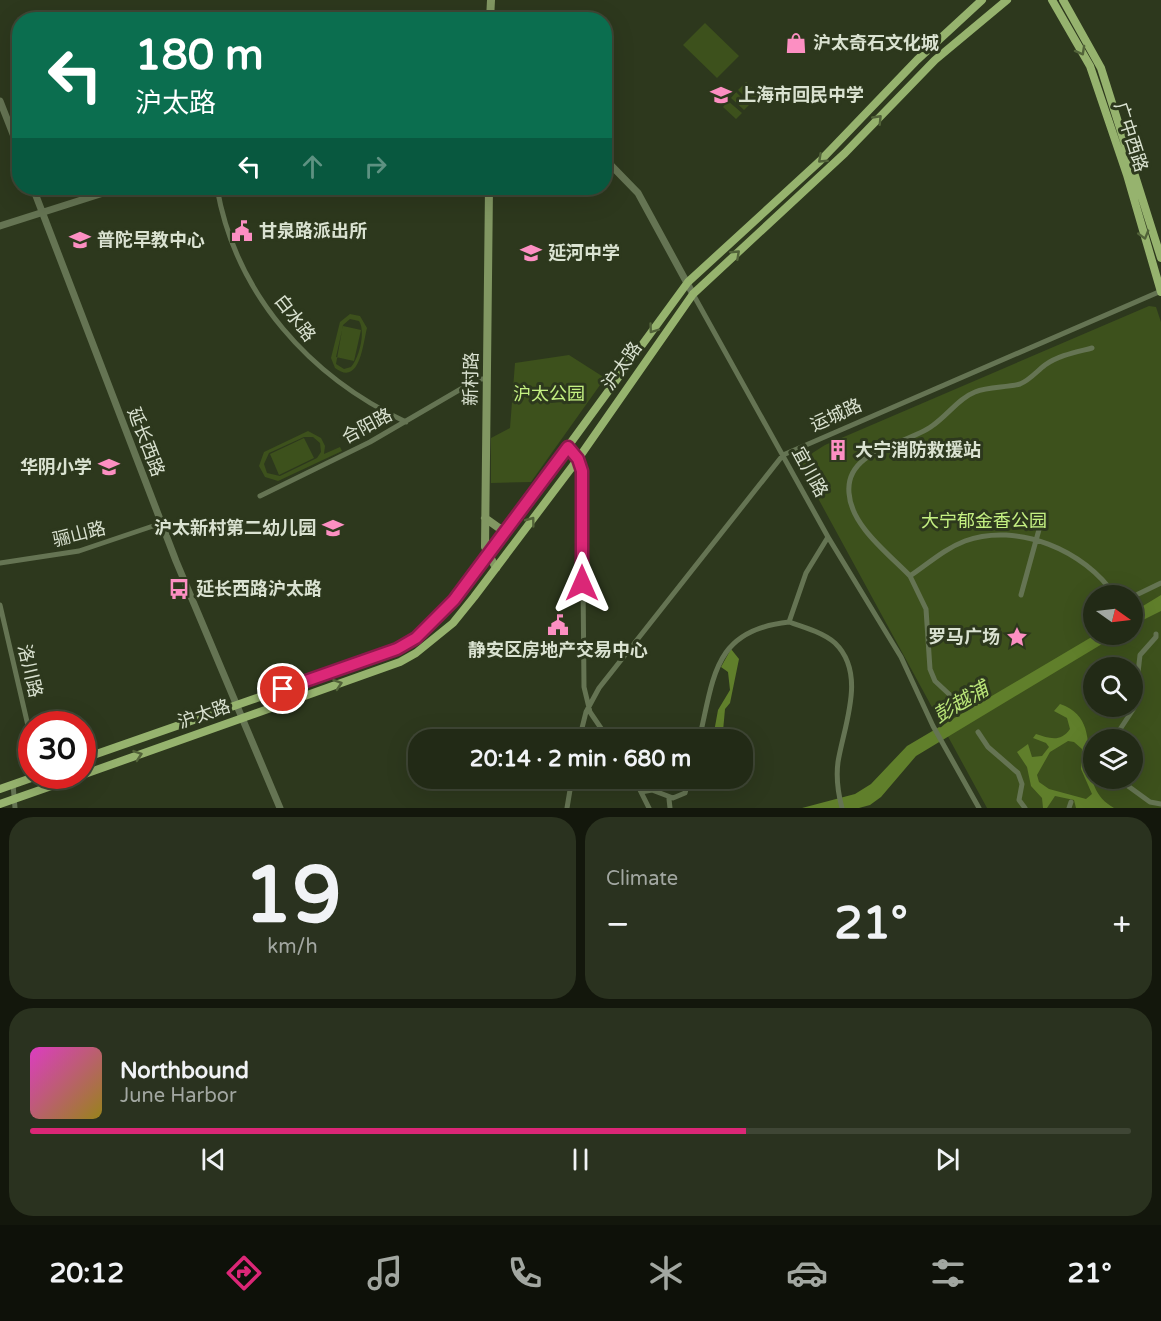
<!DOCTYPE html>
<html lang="en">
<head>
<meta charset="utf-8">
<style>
	:root { --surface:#222a16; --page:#2a321f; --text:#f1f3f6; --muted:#a2a7a1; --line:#3f4635; --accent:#db2777 }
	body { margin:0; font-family:"Varela Round","Noto Sans SC",sans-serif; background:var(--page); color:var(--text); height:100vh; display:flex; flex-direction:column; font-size:22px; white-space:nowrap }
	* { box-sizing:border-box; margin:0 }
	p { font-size:20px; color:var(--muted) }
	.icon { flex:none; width:33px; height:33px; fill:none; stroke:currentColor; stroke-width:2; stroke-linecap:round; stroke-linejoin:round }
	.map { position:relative; height:808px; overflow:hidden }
	.sheet { display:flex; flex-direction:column; gap:9px; padding:9px; background:#13170c; flex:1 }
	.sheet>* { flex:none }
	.hud { position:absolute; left:12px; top:12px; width:600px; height:183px; border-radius:24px; box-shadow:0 6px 24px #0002,0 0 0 2px var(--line); background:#0b6e4f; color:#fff; overflow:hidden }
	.needle { width:39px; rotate:104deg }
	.tools { position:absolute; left:1083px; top:585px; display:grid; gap:12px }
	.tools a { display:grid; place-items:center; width:60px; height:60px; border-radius:50%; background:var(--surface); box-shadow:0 6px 24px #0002,0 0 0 2px var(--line); font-size:30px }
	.speed { position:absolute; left:18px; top:711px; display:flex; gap:12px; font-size:30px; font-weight:700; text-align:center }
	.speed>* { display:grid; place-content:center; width:78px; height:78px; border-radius:50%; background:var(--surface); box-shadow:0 6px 24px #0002,0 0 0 2px var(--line); line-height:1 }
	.speed .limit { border:9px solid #d22; background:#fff; color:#111 }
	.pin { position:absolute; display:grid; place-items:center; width:51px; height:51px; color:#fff; margin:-26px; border:3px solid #fff; border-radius:50%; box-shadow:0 2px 6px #0007 }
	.me { position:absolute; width:66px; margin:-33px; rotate:0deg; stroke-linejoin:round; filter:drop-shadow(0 0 4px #0008) }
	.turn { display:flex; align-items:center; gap:21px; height:126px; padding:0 24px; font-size:27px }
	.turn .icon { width:78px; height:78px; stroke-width:2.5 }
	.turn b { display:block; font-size:42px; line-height:51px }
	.lanes { display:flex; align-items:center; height:57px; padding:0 24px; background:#0003; justify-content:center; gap:30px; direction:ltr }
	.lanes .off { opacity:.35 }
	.big { font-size:45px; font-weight:800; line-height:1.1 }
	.sheet .widget { flex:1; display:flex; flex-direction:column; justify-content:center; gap:9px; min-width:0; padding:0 21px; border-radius:24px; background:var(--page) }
	.sheet .dial { align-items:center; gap:0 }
	.dial b { font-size:78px; line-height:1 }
	.song { display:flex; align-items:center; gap:18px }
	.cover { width:72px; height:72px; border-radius:9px; background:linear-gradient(135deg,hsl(310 70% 55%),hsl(50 70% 35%)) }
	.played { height:6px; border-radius:3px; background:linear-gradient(90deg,var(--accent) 65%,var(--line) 65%) }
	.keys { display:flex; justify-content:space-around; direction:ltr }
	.heat { display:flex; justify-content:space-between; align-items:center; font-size:33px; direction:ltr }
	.sheet .tiles { flex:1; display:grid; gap:9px; grid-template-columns:1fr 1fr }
	.widget:last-child { grid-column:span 2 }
	.trip { position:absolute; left:408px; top:729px; width:345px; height:60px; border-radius:24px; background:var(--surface); box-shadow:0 6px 24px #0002,0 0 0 2px var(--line); font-weight:800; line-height:60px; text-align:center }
	.menu { display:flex; height:96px; justify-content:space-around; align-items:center; background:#0e1109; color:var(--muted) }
	.menu .icon { width:42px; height:42px }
	.menu .active { color:var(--accent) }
	.menu b { font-size:27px; color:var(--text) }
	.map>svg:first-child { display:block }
	.green { fill:#3d511c; fill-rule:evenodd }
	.water { fill:#607f2b; fill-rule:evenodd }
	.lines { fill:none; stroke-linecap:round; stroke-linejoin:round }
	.minor { stroke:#657453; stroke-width:5 }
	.tertiary { stroke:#657453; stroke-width:7 }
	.secondary { stroke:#819762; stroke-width:8 }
	.primary { stroke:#96b36e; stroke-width:8 }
	.oneway { stroke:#526339 }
	.route-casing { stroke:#8e194d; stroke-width:15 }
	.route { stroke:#db2777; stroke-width:10 }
	.labels { text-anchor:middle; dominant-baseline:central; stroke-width:6; stroke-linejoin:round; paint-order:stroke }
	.poi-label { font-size:18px; font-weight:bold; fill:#dae2d1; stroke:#2d381d; text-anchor:start }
	.street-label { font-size:18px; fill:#dae2d1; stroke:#2d381d }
	.park-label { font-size:18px; fill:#c4f082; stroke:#2d381d }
	.water-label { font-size:20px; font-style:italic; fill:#bbe779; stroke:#2d381d }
</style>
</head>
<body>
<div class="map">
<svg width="1161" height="808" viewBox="0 0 1161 808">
	<rect width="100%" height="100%" fill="#2d381d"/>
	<path class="green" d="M705 23 739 56 717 78 683 45Z
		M746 82 760 96 752 104 738 90Z
		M736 92 749 105 744 110 731 98Z
		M728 101 742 113 736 119 723 107Z
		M1149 306 1156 307 1161 322V808H987L801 467 803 459 825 445ZM1094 596H1132V634H1094ZM1094 668H1132V706H1094ZM1094 740H1132V778H1094Z
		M350 314 360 316 367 328C363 343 360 387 335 368L331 358 340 322ZM350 319 359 321C366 332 359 358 351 367L344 369 336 364 343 325Z
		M343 326 361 330 354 361 336 357Z
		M569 355 605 378 531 482 491 483V438L510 428 515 363Z
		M308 431 321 438 325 446 324 454 340 447 342 451 278 481 265 477 259 466 264 452ZM304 437H313L320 443 321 452 317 458 280 476 267 473 264 464 269 453Z
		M304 438 314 458 279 475 270 454Z"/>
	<path class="water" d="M1161 595V611L1133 625V612Z
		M1095 635H1117L916 756 881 797 870 805 859 808H802L855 794 871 784 907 746Z
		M731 649 739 659 730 703 725 709 723 731 711 739 705 740 714 732 718 710 730 690 728 672 721 667Z
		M1060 704C1111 721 1068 782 1114 808H1076L1074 800 1055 796 1047 808H1043L1042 798 1031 786 1027 767 1017 752 1028 744 1032 757 1042 756 1049 747 1046 743 1033 738 1036 734C1049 738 1060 743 1070 729L1067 718 1054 711ZM1068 741 1074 742 1082 749 1081 769 1092 794 1086 799 1049 789 1039 782 1037 775 1050 752Z"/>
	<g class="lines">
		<path class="minor" d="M217 188C236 295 310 377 406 422
			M693 294 828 537 901 657 933 726 979 808
			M568 447 578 459 582 471 584 687 590 712 609 740
			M260 496 370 442 478 379H486
			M0 563 79 551 162 523
			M910 576C889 554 851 526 849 493 845 449 907 445 932 426 947 416 959 398 975 392 989 386 1005 388 1020 384 1030 380 1037 371 1045 365 1059 355 1077 352 1092 348
			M1021 595 1043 515
			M1132 597 1161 583
			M0 605 32 743
			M789 622C804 627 824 633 835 643 867 674 844 725 838 762 836 777 838 793 842 808
			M965 709 935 681 930 669 926 609 910 576C928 564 944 549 965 541 1017 522 1085 550 1115 596
			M978 732 988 747 1018 773 1022 784 1019 800 1025 808
			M579 740 586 712 599 688 783 455 1161 291
			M699 740C714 677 713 630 789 622L806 573 828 537
			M1113 740 1134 708 1140 655 1156 637V634
			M634 778 649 808
			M1117 778 1150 802 1161 804
			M13 784 15 808
			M641 792 652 790 673 798 685 793 689 778
			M669 799 670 808
			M567 808 572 778
			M1069 808 1071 802"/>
		<path class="tertiary" d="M0 101 20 152
			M604 158 638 193 693 294
			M33 188 176 561 280 808
			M0 226 119 188"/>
		<path class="secondary" d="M490 20 491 0
			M489 188 485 547 496 568
			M485 518 499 528H509"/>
		<path class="primary" d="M1052 0 1090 66 1127 175 1161 292
			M1063 0 1101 68 1161 258
			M82 759 397 649C436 626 460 590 488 556L688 282 820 161 917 60 982 0
			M82 775 400 662 416 653 453 623 474 597 578 459 693 294 845 153 935 60 1007 0
			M0 789 37 776
			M0 804 80 776"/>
	</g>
	<defs><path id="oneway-chevron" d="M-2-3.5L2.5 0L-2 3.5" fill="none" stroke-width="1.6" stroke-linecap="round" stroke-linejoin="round" transform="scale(1.5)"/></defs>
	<g class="oneway">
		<use href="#oneway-chevron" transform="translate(1081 51) rotate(61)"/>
		<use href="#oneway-chevron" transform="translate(878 119) rotate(-46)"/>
		<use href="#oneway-chevron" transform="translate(822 159) rotate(137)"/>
		<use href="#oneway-chevron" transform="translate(1144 235) rotate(74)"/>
		<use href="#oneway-chevron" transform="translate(736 254) rotate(-43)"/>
		<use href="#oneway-chevron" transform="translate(653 329) rotate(126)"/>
		<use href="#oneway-chevron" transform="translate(531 521) rotate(-53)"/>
		<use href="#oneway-chevron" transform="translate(338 684) rotate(-19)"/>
		<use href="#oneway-chevron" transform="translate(138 755) rotate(-19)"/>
	</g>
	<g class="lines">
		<defs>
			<path id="route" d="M283 689 397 649 416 638 454 600 568 447 578 459 582 471V583"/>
		</defs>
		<use href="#route" class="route-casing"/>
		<use href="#route" class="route"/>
	</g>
	<defs>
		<symbol id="shop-bare" viewBox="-9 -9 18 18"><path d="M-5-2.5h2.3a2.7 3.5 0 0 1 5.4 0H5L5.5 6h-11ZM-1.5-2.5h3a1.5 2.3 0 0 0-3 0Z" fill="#fc8fc2" stroke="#2d381d" stroke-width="2.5" paint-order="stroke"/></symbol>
		<symbol id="school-bare" viewBox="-9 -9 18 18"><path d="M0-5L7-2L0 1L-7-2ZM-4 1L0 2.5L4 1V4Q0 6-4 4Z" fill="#fc8fc2" stroke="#2d381d" stroke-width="2.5" paint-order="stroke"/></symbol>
		<symbol id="civic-bare" viewBox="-9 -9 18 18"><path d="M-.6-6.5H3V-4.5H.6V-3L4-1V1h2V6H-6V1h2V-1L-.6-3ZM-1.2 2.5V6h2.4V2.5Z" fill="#fc8fc2" stroke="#2d381d" stroke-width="2.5" paint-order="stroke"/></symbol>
		<symbol id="building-bare" viewBox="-9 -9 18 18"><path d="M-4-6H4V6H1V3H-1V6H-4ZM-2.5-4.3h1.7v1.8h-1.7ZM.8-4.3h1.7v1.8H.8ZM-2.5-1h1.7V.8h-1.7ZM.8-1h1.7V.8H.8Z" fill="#fc8fc2" stroke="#2d381d" stroke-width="2.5" paint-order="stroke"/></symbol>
		<symbol id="bus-bare" viewBox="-9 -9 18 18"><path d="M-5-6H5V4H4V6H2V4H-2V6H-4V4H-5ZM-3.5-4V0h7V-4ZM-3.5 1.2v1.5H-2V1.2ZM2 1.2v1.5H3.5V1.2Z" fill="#fc8fc2" stroke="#2d381d" stroke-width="2.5" paint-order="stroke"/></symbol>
		<symbol id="sight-bare" viewBox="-9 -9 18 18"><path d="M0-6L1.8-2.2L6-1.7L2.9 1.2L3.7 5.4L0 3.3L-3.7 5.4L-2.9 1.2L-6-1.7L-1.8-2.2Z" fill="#fc8fc2" stroke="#2d381d" stroke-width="2.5" paint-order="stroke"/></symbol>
	</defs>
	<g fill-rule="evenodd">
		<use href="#shop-bare" x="781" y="28" width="30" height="30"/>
		<use href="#school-bare" x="706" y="80" width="30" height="30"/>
		<use href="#civic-bare" x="227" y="216" width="30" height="30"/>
		<use href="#school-bare" x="65" y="225" width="30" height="30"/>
		<use href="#school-bare" x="516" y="238" width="30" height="30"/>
		<use href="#building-bare" x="823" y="435" width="30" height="30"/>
		<use href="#school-bare" x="94" y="452" width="30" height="30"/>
		<use href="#school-bare" x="318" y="513" width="30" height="30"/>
		<use href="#bus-bare" x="164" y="574" width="30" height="30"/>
		<use href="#civic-bare" x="543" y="610" width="30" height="30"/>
		<use href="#sight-bare" x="1002" y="622" width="30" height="30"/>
	</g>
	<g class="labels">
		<g class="poi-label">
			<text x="813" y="43">沪太奇石文化城</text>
			<text x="738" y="95">上海市回民中学</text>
			<text x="259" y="231">甘泉路派出所</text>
			<text x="97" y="240">普陀早教中心</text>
			<text x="548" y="253">延河中学</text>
			<text x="855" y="450">大宁消防救援站</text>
			<text x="92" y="467" text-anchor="end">华阴小学</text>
			<text x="316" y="528" text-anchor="end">沪太新村第二幼儿园</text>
			<text x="196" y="589">延长西路沪太路</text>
			<text x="1000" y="637" text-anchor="end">罗马广场</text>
			<text x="558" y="650" text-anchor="middle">静安区房地产交易中心</text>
		</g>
		<g class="street-label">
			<text transform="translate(1131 137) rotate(72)">广中西路</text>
			<text transform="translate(295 318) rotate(52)">白水路</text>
			<text transform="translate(622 366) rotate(-55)">沪太路</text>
			<text transform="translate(471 379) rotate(-89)">新村路</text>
			<text transform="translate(836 415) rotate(-24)">运城路</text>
			<text transform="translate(367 426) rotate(-28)">合阳路</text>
			<text transform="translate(146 442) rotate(69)">延长西路</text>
			<text transform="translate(810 472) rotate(61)">宜川路</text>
			<text transform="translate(79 534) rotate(-14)">骊山路</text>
			<text transform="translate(30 671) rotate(77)">洛川路</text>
			<text transform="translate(204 714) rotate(-19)">沪太路</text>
		</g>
		<g class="park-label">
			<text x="549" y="394">沪太公园</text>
			<text x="984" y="521">大宁郁金香公园</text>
		</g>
		<g class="water-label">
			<text transform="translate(961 703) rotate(-31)">彭越浦</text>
		</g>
	</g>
</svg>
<div class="tools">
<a><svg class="needle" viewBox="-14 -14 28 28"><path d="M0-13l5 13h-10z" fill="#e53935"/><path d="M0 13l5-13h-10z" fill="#a2a7a1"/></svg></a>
<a><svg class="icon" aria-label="search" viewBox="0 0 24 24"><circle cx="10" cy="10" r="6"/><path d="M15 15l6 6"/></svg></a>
<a><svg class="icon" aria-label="layers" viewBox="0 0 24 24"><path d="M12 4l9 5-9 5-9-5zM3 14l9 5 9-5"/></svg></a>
</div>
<div class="speed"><div class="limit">30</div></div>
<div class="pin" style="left:283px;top:689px;background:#d93025"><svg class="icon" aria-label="arrive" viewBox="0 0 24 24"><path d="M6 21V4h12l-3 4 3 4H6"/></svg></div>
<svg class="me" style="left:582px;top:583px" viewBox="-20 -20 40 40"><path d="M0-17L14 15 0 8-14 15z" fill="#db2777" stroke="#fff" stroke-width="4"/></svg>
<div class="trip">20:14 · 2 min · 680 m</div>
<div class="hud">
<div class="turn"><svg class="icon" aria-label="left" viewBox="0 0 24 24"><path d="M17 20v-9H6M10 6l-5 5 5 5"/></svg><div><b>180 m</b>沪太路</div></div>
<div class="lanes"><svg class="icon" aria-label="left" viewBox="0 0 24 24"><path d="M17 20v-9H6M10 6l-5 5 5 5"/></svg><svg class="icon off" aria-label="ahead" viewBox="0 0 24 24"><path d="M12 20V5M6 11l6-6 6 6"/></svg><svg class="icon off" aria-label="right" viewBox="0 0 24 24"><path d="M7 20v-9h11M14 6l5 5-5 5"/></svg></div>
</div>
</div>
<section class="sheet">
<div class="tiles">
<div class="widget dial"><b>19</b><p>km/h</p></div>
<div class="widget"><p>Climate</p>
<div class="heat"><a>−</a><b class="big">21°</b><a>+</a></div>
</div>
<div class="widget">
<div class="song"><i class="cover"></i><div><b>Northbound</b><p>June Harbor</p></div></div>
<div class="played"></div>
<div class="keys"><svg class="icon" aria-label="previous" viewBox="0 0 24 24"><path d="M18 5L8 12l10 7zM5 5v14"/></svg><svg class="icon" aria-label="pause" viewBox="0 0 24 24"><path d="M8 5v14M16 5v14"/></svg><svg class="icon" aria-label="next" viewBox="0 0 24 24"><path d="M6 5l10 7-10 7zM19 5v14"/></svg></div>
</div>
</div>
</section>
<nav class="menu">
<b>20:12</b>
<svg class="icon active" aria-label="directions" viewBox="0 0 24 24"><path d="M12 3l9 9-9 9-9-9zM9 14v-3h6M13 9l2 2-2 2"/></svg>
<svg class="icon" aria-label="music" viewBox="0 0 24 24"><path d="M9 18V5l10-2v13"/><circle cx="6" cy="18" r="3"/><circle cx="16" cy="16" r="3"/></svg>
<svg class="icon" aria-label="phone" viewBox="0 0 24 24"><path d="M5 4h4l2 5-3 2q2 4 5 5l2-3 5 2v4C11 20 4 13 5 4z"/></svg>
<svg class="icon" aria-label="climate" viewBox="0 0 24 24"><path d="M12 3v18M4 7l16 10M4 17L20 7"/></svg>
<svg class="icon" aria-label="car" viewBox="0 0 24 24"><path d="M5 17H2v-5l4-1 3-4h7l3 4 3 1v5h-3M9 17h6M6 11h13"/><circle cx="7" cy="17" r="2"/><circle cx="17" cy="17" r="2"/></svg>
<svg class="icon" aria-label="filters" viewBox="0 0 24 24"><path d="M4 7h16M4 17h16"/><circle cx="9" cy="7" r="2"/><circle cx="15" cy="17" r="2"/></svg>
<b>21°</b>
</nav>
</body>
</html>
